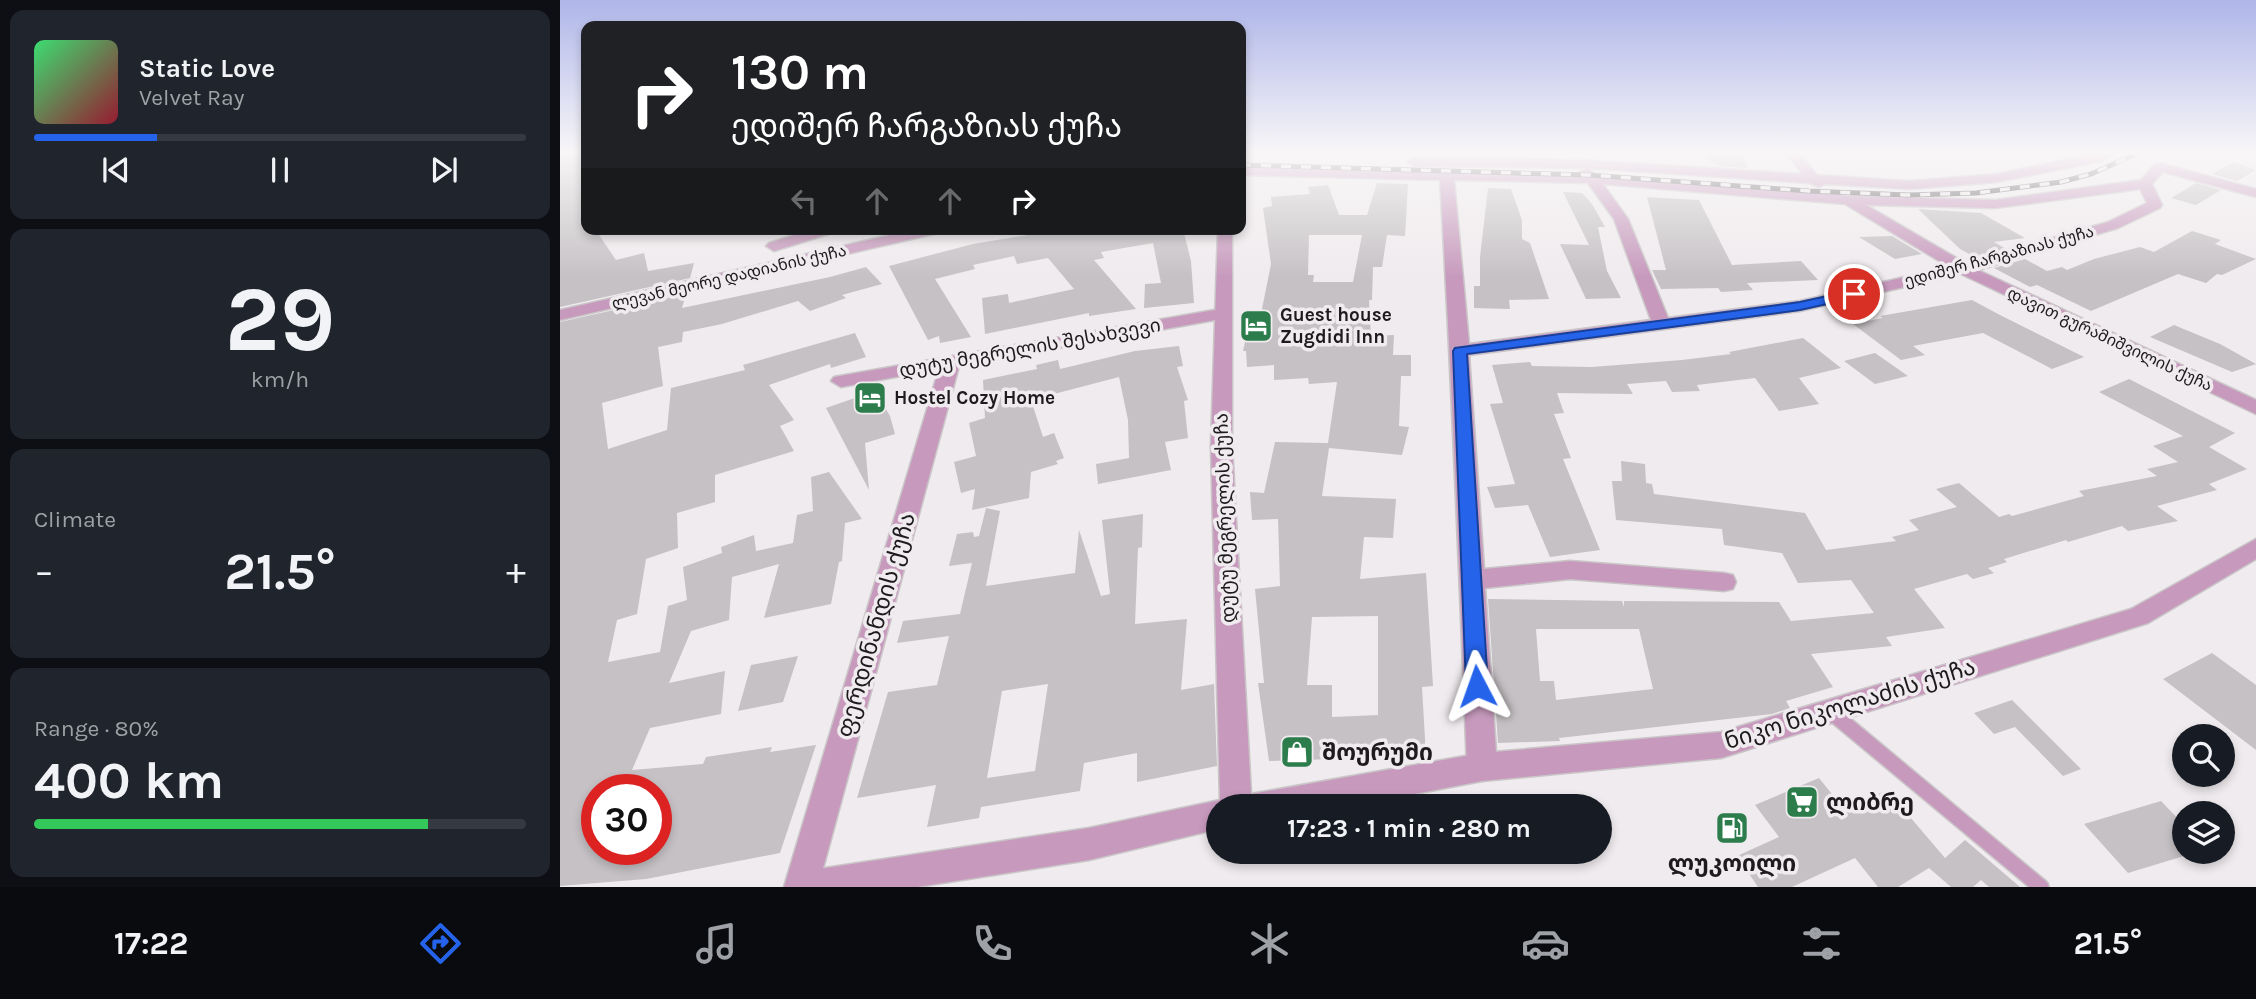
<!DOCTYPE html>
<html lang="en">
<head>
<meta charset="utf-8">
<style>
	:root { --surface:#171b24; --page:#20242c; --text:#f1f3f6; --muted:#9ea1a6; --line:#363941; --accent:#2563eb }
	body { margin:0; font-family:Karla,"Noto Sans Georgian",sans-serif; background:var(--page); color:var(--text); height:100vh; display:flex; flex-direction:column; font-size:26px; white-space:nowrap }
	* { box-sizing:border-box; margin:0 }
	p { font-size:23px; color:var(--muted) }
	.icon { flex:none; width:38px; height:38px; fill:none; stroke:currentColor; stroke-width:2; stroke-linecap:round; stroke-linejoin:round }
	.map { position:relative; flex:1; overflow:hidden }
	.details { display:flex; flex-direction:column; gap:10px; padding:10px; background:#0d0f14; width:560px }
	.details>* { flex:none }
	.guide { position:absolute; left:21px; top:21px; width:665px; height:214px; border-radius:14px; box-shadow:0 4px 10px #0003; background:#202124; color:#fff; overflow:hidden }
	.buttons { position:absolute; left:1612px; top:724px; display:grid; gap:14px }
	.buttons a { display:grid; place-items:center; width:63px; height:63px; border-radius:50%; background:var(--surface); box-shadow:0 4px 10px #0003; font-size:35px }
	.speed { position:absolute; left:21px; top:774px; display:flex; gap:14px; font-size:35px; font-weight:700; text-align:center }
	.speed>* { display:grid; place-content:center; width:91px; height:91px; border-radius:50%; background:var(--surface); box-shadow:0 4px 10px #0003; line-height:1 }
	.speed .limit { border:10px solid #d22; background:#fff; color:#111 }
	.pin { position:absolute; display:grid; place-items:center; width:60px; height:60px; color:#fff; margin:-30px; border:4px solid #fff; border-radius:50%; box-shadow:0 2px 7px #0007 }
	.me { position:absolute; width:77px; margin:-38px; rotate:356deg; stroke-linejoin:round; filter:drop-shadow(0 0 5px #0008) }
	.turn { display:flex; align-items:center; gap:24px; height:147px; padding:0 35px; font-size:32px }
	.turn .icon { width:91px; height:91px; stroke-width:2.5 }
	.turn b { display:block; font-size:49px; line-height:60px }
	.lanes { display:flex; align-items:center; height:66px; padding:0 35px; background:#0003; justify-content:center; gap:35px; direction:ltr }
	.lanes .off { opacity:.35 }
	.big { font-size:52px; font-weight:700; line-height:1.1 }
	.details .card { flex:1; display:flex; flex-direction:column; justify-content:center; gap:10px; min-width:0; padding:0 24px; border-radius:14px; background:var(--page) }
	.details .dial { align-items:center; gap:0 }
	.dial b { font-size:91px; line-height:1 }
	.song { display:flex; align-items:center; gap:21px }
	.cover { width:84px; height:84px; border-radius:10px; background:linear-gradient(135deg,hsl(140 70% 55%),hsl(350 70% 35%)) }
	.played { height:7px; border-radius:4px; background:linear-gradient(90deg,var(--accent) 25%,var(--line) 25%) }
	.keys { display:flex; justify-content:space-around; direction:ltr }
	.heat { display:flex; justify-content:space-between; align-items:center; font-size:38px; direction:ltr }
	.charge { height:10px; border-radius:5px; background:linear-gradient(90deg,#34c759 80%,var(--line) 0) }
	.trip { position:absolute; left:646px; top:794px; width:406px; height:70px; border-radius:35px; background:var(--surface); box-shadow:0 4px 10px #0003; font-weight:700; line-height:70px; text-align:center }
	.menu { display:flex; height:112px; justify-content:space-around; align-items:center; background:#090b0e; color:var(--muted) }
	.menu .icon { width:49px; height:49px }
	.menu .active { color:var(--accent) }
	.menu b { font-size:32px; color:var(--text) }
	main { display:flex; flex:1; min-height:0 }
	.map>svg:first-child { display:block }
	.building { fill:#c5c1c4; fill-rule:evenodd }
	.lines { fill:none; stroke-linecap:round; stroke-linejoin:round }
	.service-casing { stroke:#cac6c8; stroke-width:18 }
	.minor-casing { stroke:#cac6c8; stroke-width:3 }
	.tertiary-casing { stroke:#cac6c8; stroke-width:3 }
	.service { stroke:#c79abd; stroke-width:15 }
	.minor { fill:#c79abd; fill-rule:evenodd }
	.tertiary { fill:#c79abd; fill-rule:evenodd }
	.rail-casing { stroke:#5b585a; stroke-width:5 }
	.rail { stroke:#f0ebee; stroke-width:3.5; stroke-dasharray:10; stroke-linecap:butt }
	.route { fill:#2563eb; stroke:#184099; stroke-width:2 }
	.labels { text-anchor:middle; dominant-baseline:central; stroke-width:7; stroke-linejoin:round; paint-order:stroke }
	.far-street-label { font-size:16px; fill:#1d1b1d; stroke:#f0ebee }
	.poi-label { font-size:19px; font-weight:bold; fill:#1d1b1d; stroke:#f0ebee; text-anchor:start }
	.street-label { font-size:19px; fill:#1d1b1d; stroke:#f0ebee }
	.near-street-label { font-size:23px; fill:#1d1b1d; stroke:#f0ebee }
	.near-poi-label { font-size:23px; font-weight:bold; fill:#1d1b1d; stroke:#f0ebee; text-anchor:start }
</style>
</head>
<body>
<main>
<section class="details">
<div class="card">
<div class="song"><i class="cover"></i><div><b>Static Love</b><p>Velvet Ray</p></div></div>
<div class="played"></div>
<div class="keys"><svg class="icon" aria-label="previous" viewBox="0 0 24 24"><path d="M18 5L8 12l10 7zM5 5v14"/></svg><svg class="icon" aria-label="pause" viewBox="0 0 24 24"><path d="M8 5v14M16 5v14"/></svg><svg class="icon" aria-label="next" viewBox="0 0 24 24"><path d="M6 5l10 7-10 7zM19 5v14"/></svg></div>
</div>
<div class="card dial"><b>29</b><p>km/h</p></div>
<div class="card"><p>Climate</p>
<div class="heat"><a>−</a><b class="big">21.5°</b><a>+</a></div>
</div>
<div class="card"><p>Range · 80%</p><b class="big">400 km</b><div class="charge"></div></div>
</section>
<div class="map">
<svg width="1696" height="887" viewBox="0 0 1696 887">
	<rect width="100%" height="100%" fill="#f0ebee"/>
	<path class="building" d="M11 153H26V229H35L56 260 84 253 88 271 134 263 130 278 0 307V155Z
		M1138 153H1182L1188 168 1159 166Z
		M1674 162 1696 170 1677 181 1652 174Z
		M817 183 848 184 845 236 827 235 822 267H813L812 300H809L811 336 834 335 833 355H851V376H841L839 426 849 427 842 455 769 448 762 496 836 499 833 538 804 537 800 579 866 573 873 686 862 687 866 756 709 761 698 683H704L695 589 720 586 718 519 692 520 690 492 704 493 715 442 768 443 777 382 749 384 748 378 714 380V365L687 367 686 351H683L691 315 701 314 711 264 703 208 712 206 711 197 750 194 748 187 768 185 779 215H807ZM749 235H802L793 282H753L754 275H748ZM818 616V715L772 717V685H747L752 617Z
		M1636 183 1661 190 1636 205 1611 198Z
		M928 188 951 189 962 220V239L970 243 989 299 949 300 950 309 914 308V286H920V257Z
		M1003 192 1022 193 1032 204 1045 227H1038L1047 271 1061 298 1026 299 1000 244 1029 245Z
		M1087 197 1139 200 1172 265 1241 261 1258 280 1187 283 1193 290 1161 292 1158 288 1101 289 1092 270H1106Z
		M1358 209 1421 213 1465 238 1434 242 1446 249 1415 257 1400 249Z
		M504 229H623L631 261 634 303 584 308 585 284 601 283 593 243 541 252 544 258 534 260 576 309 529 316V313L425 334 422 298 448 294 449 303 514 289 488 258 457 264 454 256 413 265 415 269 375 279 411 337 380 343 379 336 368 340 329 266 413 244Z
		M1632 231 1661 240 1655 244 1696 259 1662 275 1657 274 1646 283 1618 274 1531 311 1477 285 1470 287 1434 268 1465 259 1487 271 1502 267 1507 270 1534 259 1580 247 1594 252Z
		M1332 236 1362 254 1335 259 1299 237Z
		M306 267 322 284 282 295 286 298 250 311 238 301 162 324 123 332 122 342 98 347 103 386 42 403 48 449 107 430 111 388 185 370 183 365 295 333 306 357 271 368 270 364 209 385 234 420 220 426 234 451 155 475V502L117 513 118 548 86 559 77 614 57 620 48 662 100 652 108 606 127 600 123 567 162 553 161 547 194 535 196 551 233 543 237 515 253 511 251 477 269 472 302 519 285 523 282 561 279 562 271 604 204 618 219 564 172 577 169 620 131 631 109 683 165 671 161 714 90 728 72 770 143 764 146 757 212 747 210 752 256 745 220 853 86 879 0 886V322L126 294 122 308 270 277ZM37 789H96V849H37Z
		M1412 300 1438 314 1524 357 1492 369 1423 333 1353 346 1365 355 1341 360 1293 324 1323 318 1320 316Z
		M1614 325 1660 344 1696 364 1672 372 1590 337Z
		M1243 338 1281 368 1239 378 1259 404 1219 411 1195 378 1137 385 1140 391 1112 392 1106 381 1067 384 1073 394 997 393 1004 413 994 414 1011 458 1003 459 1040 550 990 557 968 505 935 508 927 487 955 484 930 404 943 403 932 365 970 362 972 366 1032 367 1122 360 1171 354 1169 352Z
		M619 346 623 366 617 367 628 400 624 401 628 438 605 442 611 470 538 484 536 464 569 458 568 420 559 377 471 400 483 437 494 433 504 458 496 461 498 464 471 472 469 498 412 510 415 489 401 493 394 462 416 456 409 423 425 418 423 380 477 369 476 365 498 360 500 369 575 351Z
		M1315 353 1348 376 1315 384 1284 361Z
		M1569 379 1675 433 1649 447 1687 469 1649 484 1657 490 1597 506 1618 521 1568 531 1562 526 1508 542 1506 540 1444 559 1447 562 1428 568 1434 573 1413 579 1407 574 1354 589 1385 628 1326 637 1332 646 1251 654 1273 687 1226 701 1230 708 1212 714 999 738 1000 741 938 743 928 599 1062 601 1064 607V601L1219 602 1231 621 1314 613 1291 580 1238 583 1222 553 1164 545 1162 529 1056 520 1052 481H1062L1061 461 1085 464 1086 483 1092 484 1094 494 1245 513 1266 550 1336 541 1332 537 1359 530 1349 520 1397 507 1376 489 1399 483 1439 517 1449 514 1452 516 1524 496 1519 491 1597 476 1587 469 1618 462 1593 446 1623 436 1539 392ZM976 629H1079L1093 689 996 700 994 681H980Z
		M315 391 330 416 335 434 305 443 309 490 266 408Z
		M426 508 440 511 426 586 515 573 519 530 541 596 550 594 542 520 583 514 582 547 578 548 575 624 627 619 621 690 654 684 657 766 577 782V753L524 763 520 791 421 807 419 818 367 827 376 785 297 798 328 692 377 685 389 636 337 643 343 621 400 614 412 563 389 566 397 534 413 532 414 537 419 536ZM488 684 475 771 427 778 442 691Z
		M1652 653 1696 685V750L1603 679Z
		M238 656 223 702 178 711 191 665Z
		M1452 700 1521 769 1503 776 1455 727 1434 734 1414 713Z
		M1259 778 1284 809 1327 790 1385 858 1405 840 1460 887H1429L1421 880 1413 887H1391L1369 868 1338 887H1318L1295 858 1232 887H1198L1177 856 1219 837 1195 805Z
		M1601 801 1624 825V856L1568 873 1524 824Z"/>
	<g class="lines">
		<defs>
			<path id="service" d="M1271 712 1481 887"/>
			<path id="minor" d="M1227 153H1239L1257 175 1350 181 1437 174 1538 153H1553L1542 161 1437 182 1350 189 1265 184 1259 187 1249 183 1028 168 1036 175 1289 196 1435 200 1581 180 1595 164 1600 163 1696 189V197L1603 172 1592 184 1602 205 1600 208 1558 228 1418 270 1696 400V414L1401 274 1240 311 909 355 924 569 1010 561 1164 573 1173 575 1176 582 1173 589 1164 591 1010 579 925 588 937 767 933 777 922 781 911 777 907 767C899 571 892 376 880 180L681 175V167L1022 175 1020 172 1026 168 854 166 847 162 854 158 1022 160 1242 174ZM894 180 1028 183 1054 219 1091 320 909 344ZM1043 184 1285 204 1389 267 1240 301 1108 318 1068 219ZM1580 189 1587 203 1548 222 1405 263 1306 205 1435 208Z
				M253 229H277L275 232 214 251 206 246 209 243Z
				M357 229H385L378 233 0 320V310Z
				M660 309 666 310 669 314 666 318 399 366 258 887H224L379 369 281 387 271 381 274 377Z"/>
			<path id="tertiary" d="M658 229H672V446L691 794 922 753 1161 732 1571 609 1696 539V559L1588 623 1161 758 922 781 787 807H658V829L529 860 357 887H235L240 875 252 870 529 828 660 800 651 446Z"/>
		</defs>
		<use href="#service" class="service-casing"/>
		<use href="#minor" class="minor-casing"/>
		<use href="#tertiary" class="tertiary-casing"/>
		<use href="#service" class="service"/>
		<use href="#minor" class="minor"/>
		<use href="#tertiary" class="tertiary"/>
		<defs>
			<path id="rail" d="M681 165 1029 175 1249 191 1348 195 1416 193 1501 182 1531 174 1578 153"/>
		</defs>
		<use href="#rail" class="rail-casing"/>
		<use href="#rail" class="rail"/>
	</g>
	<linearGradient id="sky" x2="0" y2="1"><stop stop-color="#afb6e9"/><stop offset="0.55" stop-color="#f8f6f7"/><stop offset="1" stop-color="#f8f6f7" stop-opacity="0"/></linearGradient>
	<rect width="1696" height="277" fill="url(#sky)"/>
	<path class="route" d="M1294 290 1301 294 1299 297 1240 310 907 354 928 686 924 693 917 695 910 693 906 686 893 351 895 348 1240 302Z"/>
	<defs>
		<symbol id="hotel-square" viewBox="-11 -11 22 22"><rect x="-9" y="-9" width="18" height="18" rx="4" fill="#2c7c4c" stroke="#f0ebee"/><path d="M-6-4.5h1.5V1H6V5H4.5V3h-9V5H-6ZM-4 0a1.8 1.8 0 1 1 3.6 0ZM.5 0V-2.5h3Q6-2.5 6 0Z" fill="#fff"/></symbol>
		<symbol id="shop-square" viewBox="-11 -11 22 22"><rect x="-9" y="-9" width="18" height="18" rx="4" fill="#2c7c4c" stroke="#f0ebee"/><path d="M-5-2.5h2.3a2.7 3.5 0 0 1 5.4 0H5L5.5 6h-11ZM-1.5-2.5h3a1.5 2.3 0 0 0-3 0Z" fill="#fff"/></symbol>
		<symbol id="supermarket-square" viewBox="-11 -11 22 22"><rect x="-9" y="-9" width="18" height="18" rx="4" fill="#2c7c4c" stroke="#f0ebee"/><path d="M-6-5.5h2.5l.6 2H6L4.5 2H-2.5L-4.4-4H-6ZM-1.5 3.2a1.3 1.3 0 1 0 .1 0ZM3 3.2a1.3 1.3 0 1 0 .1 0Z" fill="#fff"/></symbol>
		<symbol id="fuel-square" viewBox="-11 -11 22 22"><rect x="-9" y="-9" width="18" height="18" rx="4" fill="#2c7c4c" stroke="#f0ebee"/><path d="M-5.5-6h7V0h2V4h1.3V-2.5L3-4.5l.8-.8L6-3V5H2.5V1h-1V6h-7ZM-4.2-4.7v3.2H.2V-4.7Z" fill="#fff"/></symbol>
	</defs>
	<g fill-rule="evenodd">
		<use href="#hotel-square" x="677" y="307" width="38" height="38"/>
		<use href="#hotel-square" x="291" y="379" width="38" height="38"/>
		<use href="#shop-square" x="718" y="733" width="38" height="38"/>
		<use href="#supermarket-square" x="1223" y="783" width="38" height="38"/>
		<use href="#fuel-square" x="1153" y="809" width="38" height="38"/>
	</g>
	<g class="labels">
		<g class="far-street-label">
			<text transform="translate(1439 256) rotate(-15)">ედიშერ ჩარგაზიას ქუჩა</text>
			<text transform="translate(169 277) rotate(-13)">ლევან მეორე დადიანის ქუჩა</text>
			<text transform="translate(1550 339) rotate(25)">დავით გურამიშვილის ქუჩა</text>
		</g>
		<g class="poi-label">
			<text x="720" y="315">Guest house<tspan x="720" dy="22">Zugdidi Inn</tspan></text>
			<text x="334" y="398">Hostel Cozy Home</text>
		</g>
		<g class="street-label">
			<text transform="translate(470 348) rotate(-10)">დუტუ მეგრელის შესახვევი</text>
			<text transform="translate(665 518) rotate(-92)">დუტუ მეგრელის ქუჩა</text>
		</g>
		<g class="near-street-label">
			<text transform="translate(316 625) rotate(-74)">ფერდინანდის ქუჩა</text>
			<text transform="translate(1290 704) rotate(-17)">ნიკო ნიკოლაძის ქუჩა</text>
		</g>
		<g class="near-poi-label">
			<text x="762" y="752">შოურუმი</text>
			<text x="1266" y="802">ლიბრე</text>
			<text x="1172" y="863" text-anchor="middle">ლუკოილი</text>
		</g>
	</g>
</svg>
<div class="buttons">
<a><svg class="icon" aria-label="search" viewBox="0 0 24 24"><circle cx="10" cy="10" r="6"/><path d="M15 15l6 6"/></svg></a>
<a><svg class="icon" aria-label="layers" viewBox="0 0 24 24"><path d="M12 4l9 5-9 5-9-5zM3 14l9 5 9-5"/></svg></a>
</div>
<div class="speed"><div class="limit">30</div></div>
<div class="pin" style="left:1294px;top:294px;background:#d93025"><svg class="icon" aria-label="arrive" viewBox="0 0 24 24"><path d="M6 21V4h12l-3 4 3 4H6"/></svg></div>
<svg class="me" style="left:917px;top:686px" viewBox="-20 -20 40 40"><path d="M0-17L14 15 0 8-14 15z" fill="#2563eb" stroke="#fff" stroke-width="4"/></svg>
<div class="trip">17:23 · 1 min · 280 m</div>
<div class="guide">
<div class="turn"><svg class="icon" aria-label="right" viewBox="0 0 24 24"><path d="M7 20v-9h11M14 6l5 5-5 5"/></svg><div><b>130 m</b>ედიშერ ჩარგაზიას ქუჩა</div></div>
<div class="lanes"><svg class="icon off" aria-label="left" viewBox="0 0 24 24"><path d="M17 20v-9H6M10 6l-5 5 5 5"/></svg><svg class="icon off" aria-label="ahead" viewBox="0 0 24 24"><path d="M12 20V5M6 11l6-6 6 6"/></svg><svg class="icon off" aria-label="ahead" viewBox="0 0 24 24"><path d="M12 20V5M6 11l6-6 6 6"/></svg><svg class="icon" aria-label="right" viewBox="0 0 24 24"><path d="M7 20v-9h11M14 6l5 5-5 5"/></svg></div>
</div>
</div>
</main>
<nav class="menu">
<b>17:22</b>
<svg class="icon active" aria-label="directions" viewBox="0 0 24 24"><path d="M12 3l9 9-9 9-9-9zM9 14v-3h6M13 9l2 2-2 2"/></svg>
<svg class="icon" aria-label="music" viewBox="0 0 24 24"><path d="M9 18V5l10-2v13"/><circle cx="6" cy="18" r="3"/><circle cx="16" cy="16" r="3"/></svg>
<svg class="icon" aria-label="phone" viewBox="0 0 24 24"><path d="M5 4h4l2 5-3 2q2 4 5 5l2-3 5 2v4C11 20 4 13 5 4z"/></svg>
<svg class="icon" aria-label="climate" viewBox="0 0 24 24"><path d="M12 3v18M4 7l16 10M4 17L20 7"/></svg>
<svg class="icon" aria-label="car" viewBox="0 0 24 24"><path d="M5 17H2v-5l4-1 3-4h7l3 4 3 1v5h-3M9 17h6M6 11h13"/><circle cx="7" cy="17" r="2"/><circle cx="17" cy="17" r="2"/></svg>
<svg class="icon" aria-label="filters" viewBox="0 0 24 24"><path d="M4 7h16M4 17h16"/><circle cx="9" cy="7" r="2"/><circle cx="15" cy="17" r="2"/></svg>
<b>21.5°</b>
</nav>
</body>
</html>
